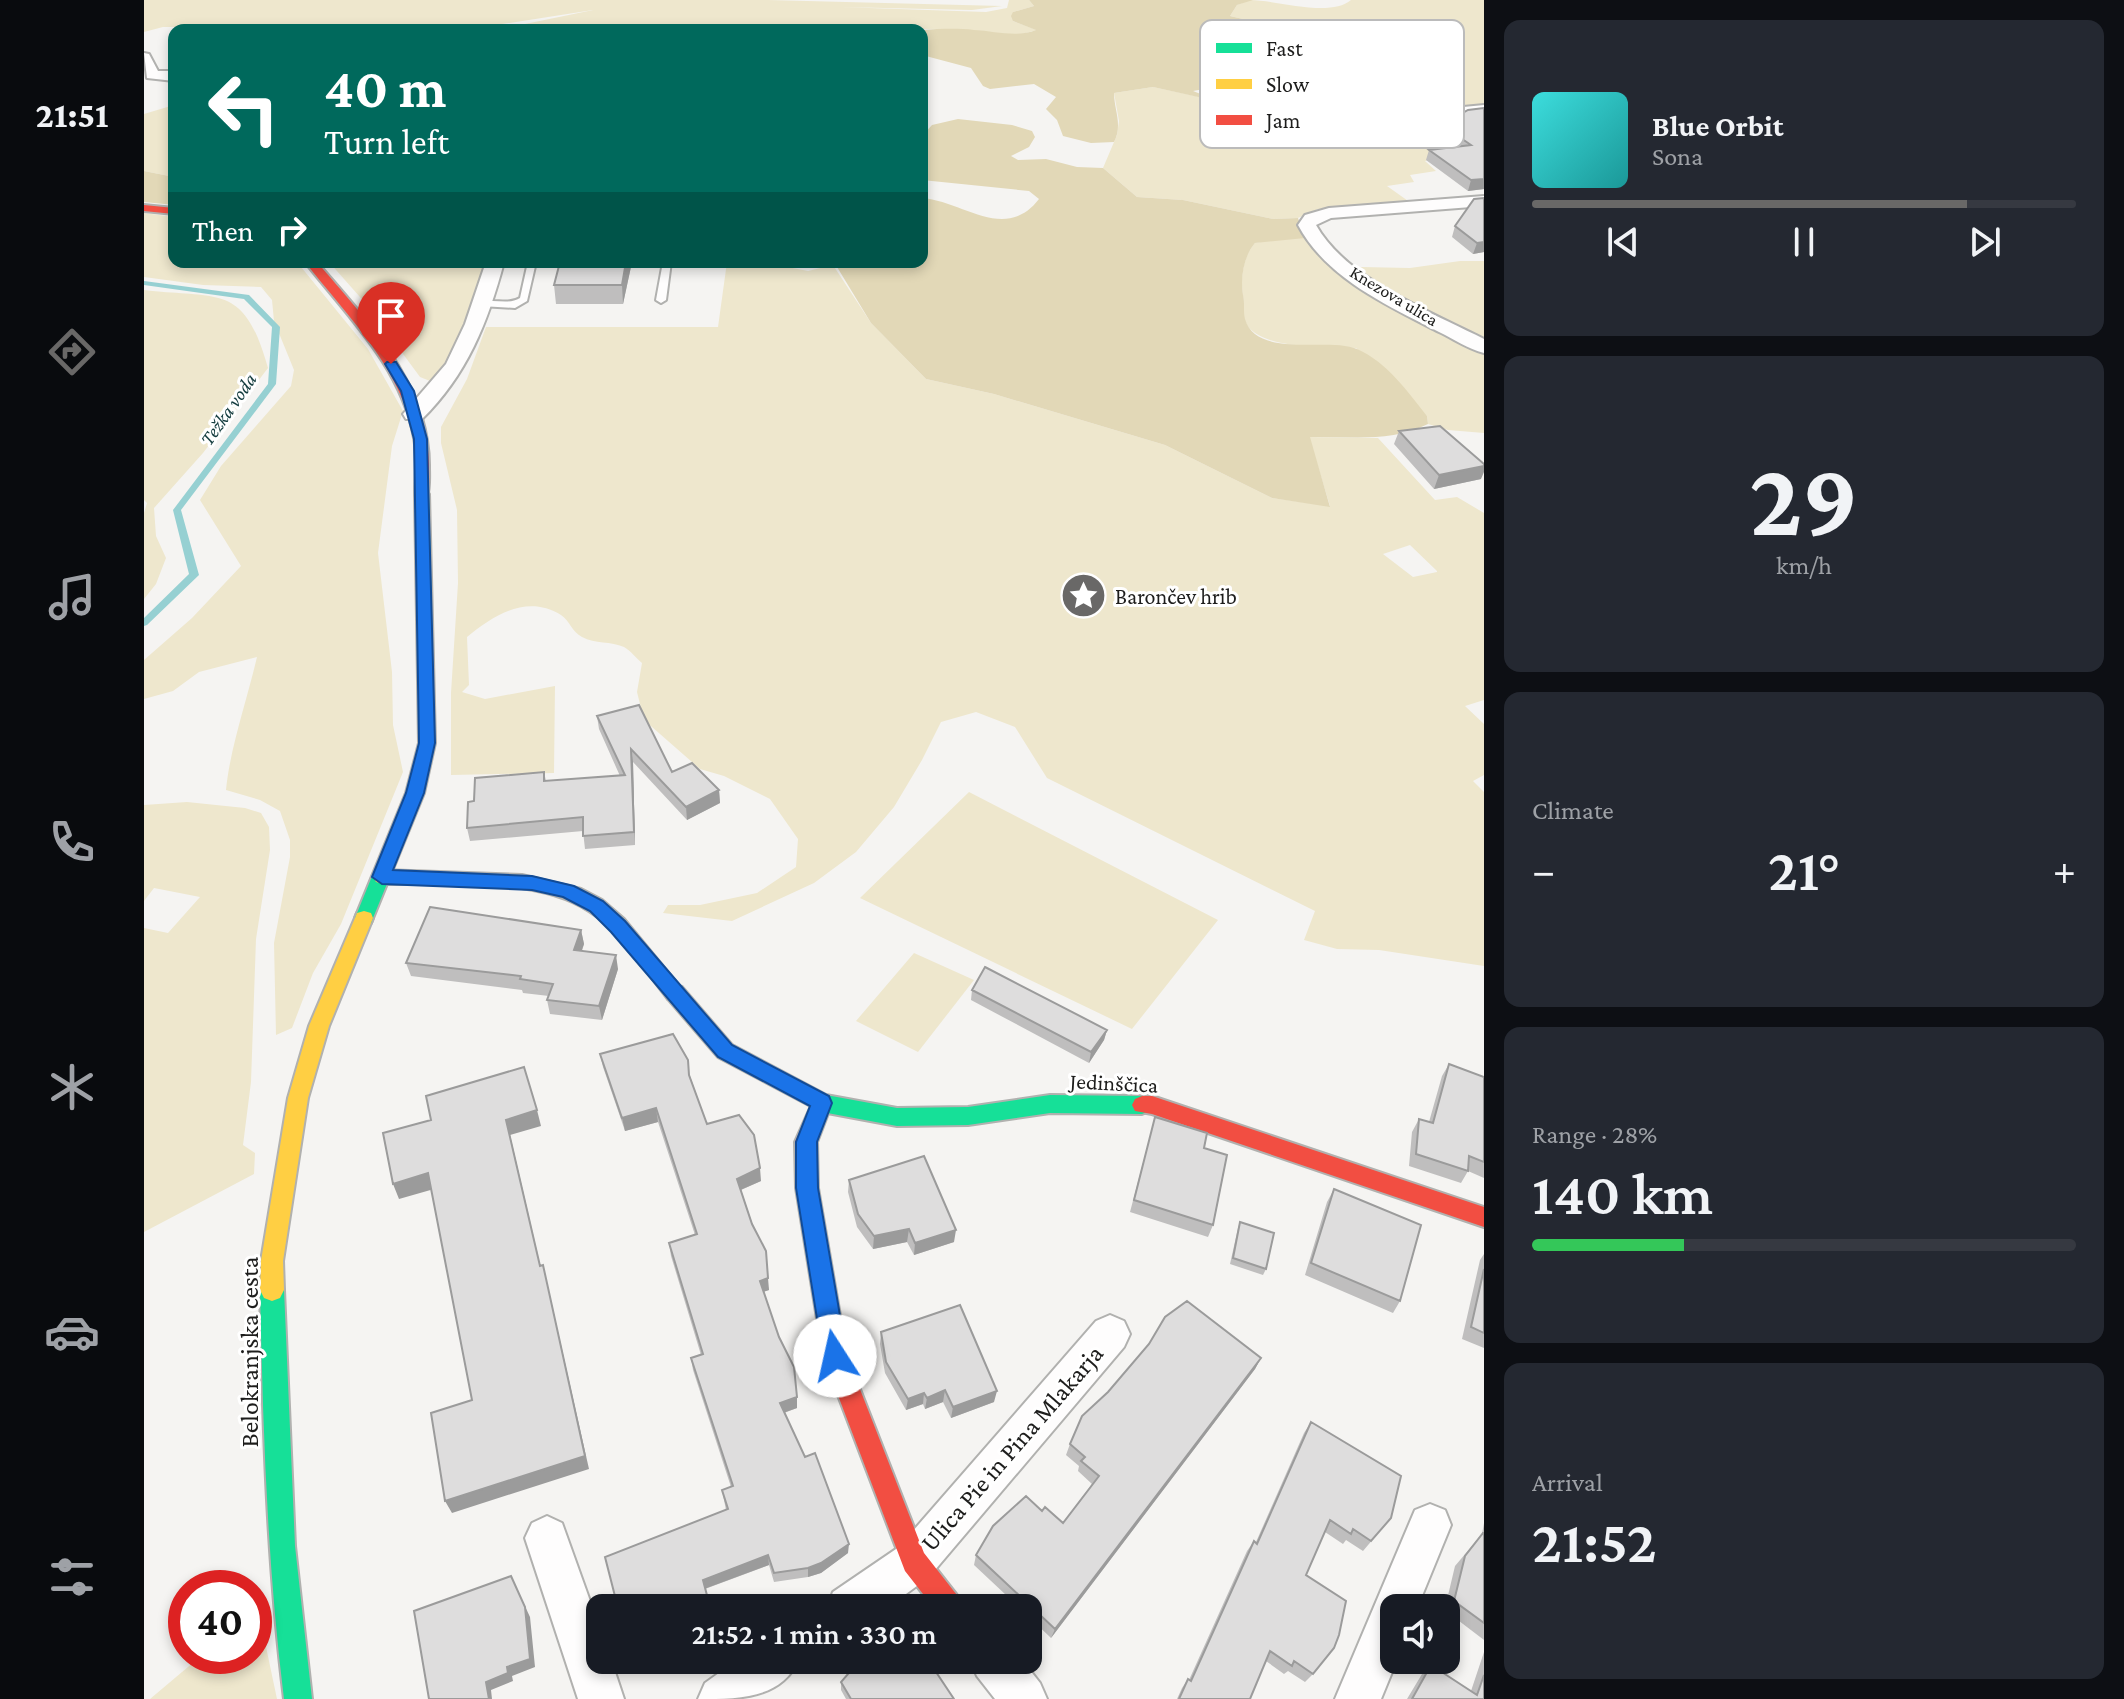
<!DOCTYPE html>
<html lang="en">
<head>
<meta charset="utf-8">
<style>
	:root { --surface:#171b24; --page:#242831; --text:#f1f3f6; --muted:#9ea1a6; --line:#363941; --accent:#696867 }
	body { margin:0; font-family:"Crimson Pro",serif; background:var(--page); color:var(--text); height:100vh; display:flex; flex-direction:column; font-size:30px; white-space:nowrap }
	* { box-sizing:border-box; margin:0 }
	p { font-size:26px; color:var(--muted) }
	.icon { flex:none; width:44px; height:44px; fill:none; stroke:currentColor; stroke-width:2; stroke-linecap:round; stroke-linejoin:round }
	.map { position:relative; flex:1; overflow:hidden }
	.sheet { display:flex; flex-direction:column; gap:20px; padding:20px; background:#0d0f14; width:640px }
	.sheet>* { flex:none }
	.banner { position:absolute; left:24px; top:24px; width:760px; height:244px; border-radius:16px; box-shadow:0 4px 12px #0003; background:#00695c; color:#fff; overflow:hidden }
	.buttons { position:absolute; left:1236px; top:1594px; display:grid; gap:16px }
	.buttons a { display:grid; place-items:center; width:80px; height:80px; border-radius:16px; background:var(--surface); box-shadow:0 4px 12px #0003; font-size:40px }
	.speed { position:absolute; left:24px; top:1570px; display:flex; gap:16px; font-size:40px; font-weight:700; text-align:center }
	.speed>* { display:grid; place-content:center; width:104px; height:104px; border-radius:50%; background:var(--surface); box-shadow:0 4px 12px #0003; line-height:1 }
	.speed .limit { border:12px solid #d22; background:#fff; color:#111 }
	.pin { position:absolute; display:grid; place-items:center; width:68px; height:68px; color:#fff; margin:-82px -34px; border-radius:50% 50% 50% 0; rotate:-45deg; box-shadow:0 0 8px #0007 }
	.pin .icon { rotate:45deg }
	.me { position:absolute; width:88px; margin:-44px; rotate:350deg; stroke-linejoin:round; filter:drop-shadow(0 0 6px #0008) }
	.turn { display:flex; align-items:center; gap:28px; height:168px; padding:0 24px; font-size:36px }
	.turn .icon { width:104px; height:104px; stroke-width:2.5 }
	.turn b { display:block; font-size:56px; line-height:68px }
	.then { display:flex; align-items:center; height:76px; padding:0 24px; background:#0003; gap:16px; font-size:30px }
	.big { font-size:60px; font-weight:600; line-height:1.1 }
	.sheet .widget { flex:1; display:flex; flex-direction:column; justify-content:center; gap:12px; min-width:0; padding:0 28px; border-radius:16px; background:var(--page) }
	.sheet .dial { align-items:center; gap:0 }
	.dial b { font-size:104px; line-height:1 }
	.song { display:flex; align-items:center; gap:24px }
	.cover { width:96px; height:96px; border-radius:12px; background:linear-gradient(135deg,hsl(180 70% 55%),hsl(180 70% 35%)) }
	.played { height:8px; border-radius:4px; background:linear-gradient(90deg,var(--accent) 80%,var(--line) 80%) }
	.keys { display:flex; justify-content:space-around; direction:ltr }
	.heat { display:flex; justify-content:space-between; align-items:center; font-size:44px; direction:ltr }
	.charge { height:12px; border-radius:6px; background:linear-gradient(90deg,#34c759 28%,var(--line) 0) }
	.trip { position:absolute; left:442px; top:1594px; width:456px; height:80px; border-radius:16px; background:var(--surface); box-shadow:0 4px 12px #0003; font-weight:600; line-height:80px; text-align:center }
	main { display:flex; flex:1; min-height:0 }
	.tab-bar { display:flex; flex-direction:column; width:144px; justify-content:space-around; align-items:center; background:#090b0e; color:var(--muted) }
	.tab-bar .icon { width:56px; height:56px }
	.tab-bar .active { color:var(--accent) }
	.tab-bar b { font-size:36px; color:var(--text) }
	.map>svg:first-child { display:block }
	.green { fill:#eee7cd; fill-rule:evenodd }
	.forest { fill:#e2d8b7 }
	.lines { fill:none; stroke-linecap:round; stroke-linejoin:round }
	.stream { fill:#96d0d2; fill-rule:evenodd }
	.lane-casing { stroke:#b1b1af; stroke-width:4 }
	.street-casing { stroke:#b1b1af; stroke-width:4 }
	.fast-casing { stroke:#b1b1af; stroke-width:4 }
	.slow-casing { stroke:#b1b1af; stroke-width:4 }
	.jam-casing { stroke:#b1b1af; stroke-width:4 }
	.lane { fill:#fefdfd; fill-rule:evenodd }
	.street { fill:#fefdfd; fill-rule:evenodd }
	.fast { fill:#16e098; fill-rule:evenodd }
	.slow { fill:#ffcf43; fill-rule:evenodd }
	.jam { fill:#f24e42; fill-rule:evenodd }
	.wall { fill:#bfbebe }
	.shaded-wall { fill:#9b9b9b }
	.building { fill:#dedddd; stroke:#9b9b9b; stroke-width:2 }
	.route { fill:#1a73e8; stroke:#114b97; stroke-width:2 }
	.labels { text-anchor:middle; dominant-baseline:central; stroke-width:6; stroke-linejoin:round; paint-order:stroke }
	.far-street-label { font-size:18px; fill:#1d1d1c; stroke:#fff }
	.far-water-label { font-size:20px; font-style:italic; fill:#153d3f; stroke:#fff }
	.poi-label { font-size:22px; fill:#1d1d1c; stroke:#fff; text-anchor:start }
	.street-label { font-size:22px; fill:#1d1d1c; stroke:#fff }
	.near-street-label { font-size:26px; fill:#1d1d1c; stroke:#fff }
	.key { fill:#fff; stroke:#bbb; stroke-width:2 }
	.key-label { font-size:22px; fill:#1d1d1c }
</style>
</head>
<body>
<main>
<nav class="tab-bar">
<b>21:51</b>
<svg class="icon active" aria-label="directions" viewBox="0 0 24 24"><path d="M12 3l9 9-9 9-9-9zM9 14v-3h6M13 9l2 2-2 2"/></svg>
<svg class="icon" aria-label="music" viewBox="0 0 24 24"><path d="M9 18V5l10-2v13"/><circle cx="6" cy="18" r="3"/><circle cx="16" cy="16" r="3"/></svg>
<svg class="icon" aria-label="phone" viewBox="0 0 24 24"><path d="M5 4h4l2 5-3 2q2 4 5 5l2-3 5 2v4C11 20 4 13 5 4z"/></svg>
<svg class="icon" aria-label="climate" viewBox="0 0 24 24"><path d="M12 3v18M4 7l16 10M4 17L20 7"/></svg>
<svg class="icon" aria-label="car" viewBox="0 0 24 24"><path d="M5 17H2v-5l4-1 3-4h7l3 4 3 1v5h-3M9 17h6M6 11h13"/><circle cx="7" cy="17" r="2"/><circle cx="17" cy="17" r="2"/></svg>
<svg class="icon" aria-label="filters" viewBox="0 0 24 24"><path d="M4 7h16M4 17h16"/><circle cx="9" cy="7" r="2"/><circle cx="15" cy="17" r="2"/></svg>
</nav>
<div class="map">
<svg width="1340" height="1699" viewBox="0 0 1340 1699">
	<rect width="100%" height="100%" fill="#f5f4f2"/>
	<path class="green" d="M0 0H624L858 6 828 10 696 7 842 12 863 8 865 0H885L890 6 869 12V21L893 30 871 36 808 29 361 28 449 10 320 30H53L50 27H19L0 32Z
		M1106 0C1133 0 1186 18 1207 0H1340V108L1239 118 1149 113 1139 105 1140 100 1134 91 1110 76 1114 71 1188 52 1191 48 1164 34 1086 16 1093 5Z
		M1009 87 1146 116 1233 123 1251 136 1275 134 1294 147 1340 139 1296 158 1281 161 1292 171 1266 175 1270 182 1243 186 1267 203 1174 209 1154 218 1129 219 1039 200 993 197 959 168 973 135 975 121 970 93Z
		M30 105V177L0 171V114Z
		M0 213 30 217V262H153L224 349 259 411 248 446 234 553 248 672 249 725 259 772 197 924 169 973 148 1028 132 1035 130 943 146 857V840L136 811 116 800 82 790C86 748 103 700 113 657L55 672 29 691 0 699V660L48 618 97 566 56 500 77 466 147 386 150 370 130 321 128 300 117 287 59 285 0 277Z
		M1140 238H1161L1184 256 1340 352V433L1304 430 1284 424 1283 416 1212 348C1184 346 1113 351 1101 321 1098 314 1101 303 1099 296 1096 278 1099 257 1111 243Z
		M1316 261H1340V342L1253 297 1215 271 1217 267 1266 268Z
		M185 262H342L328 313 296 378 286 381 276 377 223 305Z
		M583 262H618L664 271 689 265 727 323 782 379 850 394 1021 445 1128 498 1186 506 1165 437 1234 438 1291 500 1313 497 1340 513V700L1321 706 1340 724V775L1329 781 1340 792V966L1235 950 1193 949 1160 940 1171 911 903 778 871 727 832 712 797 722 778 760 750 807 712 852 670 883 588 921 519 913 524 905H556L613 893 652 867 654 839 626 799 580 776 556 769 500 720 493 692 498 663C493 659 486 650 480 647 467 641 451 644 438 637 428 632 426 621 417 615 383 594 350 615 323 637L325 685 318 692 341 699 411 686 410 773 307 775V693L314 583 313 510 297 443V427L323 379 342 327H574ZM1266 545 1293 571V572L1269 577 1239 554Z
		M0 290C77 299 100 283 124 368L59 453 10 508 12 536 22 558 12 584 0 599V513L3 503 0 500Z
		M825 792 1074 920 988 1029 716 898Z
		M43 802 101 808 117 813 125 827 126 850 112 939 107 1082 99 1145 111 1153 110 1174 0 1232V928L24 933 56 897 10 888 0 901V805Z
		M770 953 830 980 774 1052 712 1021Z
		M110 1590 133 1699H6L57 1656H110Z"/>
	<path class="forest" d="M885 0H1109L1093 5 1086 16 1164 34 1192 48 1188 52 1108 72 1098 82 1049 91 1077 102 1009 87 970 93C970 110 979 125 970 142L947 143 919 136 913 120 902 109 912 97 890 84 846 89 839 86 827 68 778 55V30C795 29 813 28 830 30 851 31 873 38 892 30L869 21 867 16 869 12 890 6Z
		M814 119 868 125 888 131 891 137 885 147 867 156 874 160 902 159 933 167 959 168 993 197 1039 200 1129 219 1154 218 1161 238 1111 243C1100 256 1096 277 1099 295 1101 302 1099 312 1101 319 1112 359 1186 337 1213 349 1244 363 1263 391 1283 416L1284 424C1247 443 1206 436 1166 437L1186 507 1128 498 1021 445 850 394 782 379 727 323 690 262H778V198C819 201 861 243 895 199L885 191 778 180V136L788 125Z
		M0 171 30 177V205L0 202Z"/>
	<g class="lines">
		<path class="stream" d="M0 281 105 295 136 327 132 384 37 510 55 575 3 625 0 626V618L45 574 29 510 124 384 128 327 100 299 0 285Z"/>
		<defs>
			<path id="lane" d="M384 262H392L383 301 371 308 337 306 335 304C348 297 363 306 376 298Z
				M519 262H527L522 300 517 303 512 300Z"/>
			<path id="street" d="M0 53 5 54 14 71H30V81L3 78Z
				M1340 105V115L1236 125 1228 120 1236 115Z
				M1340 196V206L1187 218 1172 225C1202 279 1287 312 1340 339V353C1324 349 1310 339 1295 332 1244 306 1182 278 1154 225L1161 215 1185 208Z
				M342 262H360C344 322 323 375 278 419H262L259 414 302 364 321 324Z
				M966 1315 980 1321 986 1334 980 1347 785 1577 743 1608H683L689 1592 755 1547 952 1321Z
				M1286 1504 1301 1510 1307 1525 1273 1608H1250V1660H1253L1237 1699H1191L1271 1510Z
				M403 1516 418 1523 456 1629V1660H467L480 1699H434L381 1538 388 1523Z
				M593 1660H655C636 1699 596 1699 554 1699L561 1683Z
				M826 1660H878L896 1683 903 1699H851L833 1676Z"/>
			<path id="fast" d="M278 490 285 494 291 743 280 793 229 918 227 923H213L211 918 262 793 275 743 271 494Z
				M531 985 538 987 588 1045 682 1095 753 1108 824 1107 906 1095 998 1096 1005 1099 1008 1105 1005 1111 998 1114 906 1113 824 1125 753 1126 678 1112 574 1057 524 999 521 993 524 987Z
				M128 1279 136 1282 140 1290 151 1546 168 1699H140C123 1563 119 1427 116 1290L120 1282Z"/>
			<path id="slow" d="M238 870 378 875 437 889 458 900 480 919 541 993 538 999 531 1001 524 999C500 969 478 932 445 911 393 876 299 885 238 884L232 882 229 877 232 872Z
				M220 911 227 913 229 918 185 1026 164 1098 139 1261 140 1290 136 1298 128 1301 120 1298 116 1290 117 1261 144 1098 165 1026 211 918 213 913Z"/>
			<path id="jam" d="M0 205 30 208V214L0 211Z
				M161 262H173C223 321 286 385 285 467 285 477 286 488 283 497H273L271 494C271 476 274 457 270 438 257 367 204 317 161 262Z
				M678 1094 685 1097 688 1103 673 1142 674 1188 703 1356 780 1553 816 1599 820 1608H790L761 1571 679 1356 652 1188 651 1142 671 1097Z
				M998 1096H1008L1340 1207V1227L1008 1114 991 1111 988 1105 991 1099Z"/>
		</defs>
		<use href="#lane" class="lane-casing"/>
		<use href="#street" class="street-casing"/>
		<use href="#fast" class="fast-casing"/>
		<use href="#slow" class="slow-casing"/>
		<use href="#jam" class="jam-casing"/>
		<use href="#lane" class="lane"/>
		<use href="#street" class="street"/>
		<use href="#fast" class="fast"/>
		<use href="#slow" class="slow"/>
		<use href="#jam" class="jam"/>
	</g>
	<path class="wall" d="M1324 110 1340 189 1324 191 1282 160 1285 150 1311 147 1289 132 1292 121 1308 119Z
		M1340 198V252L1329 254 1308 237 1311 226Z
		M488 262 479 304H412L410 285Z
		M1255 431 1337 479 1290 489 1250 444Z
		M453 716 528 772 575 790 576 803 543 820 489 762 491 845 441 849 439 831 326 841 323 828 330 801 400 772 402 781 476 776 455 729Z
		M437 930 440 944 438 951 474 969 458 1020 406 1014 403 1000 405 996 379 993 378 990 267 976 262 963Z
		M828 990 963 1030 960 1040 945 1063 827 1000Z
		M456 1054 546 1076 563 1124 617 1181 597 1190 625 1290 619 1292 653 1397V1408L640 1413 704 1553 677 1573 664 1577 630 1582 625 1565 561 1589 474 1608 582 1510 578 1490 587 1487 549 1370 547 1358 557 1355 527 1256 525 1243 551 1235 514 1122 481 1131 459 1067Z
		M1305 1064 1340 1077V1178L1324 1171 1317 1183 1265 1166 1268 1132 1275 1119 1285 1122 1298 1076Z
		M1011 1117 1060 1148 1069 1225 1064 1237 986 1212Z
		M705 1180 810 1242 770 1255 763 1242 729 1249 713 1227 704 1192Z
		M1190 1189 1256 1301 1249 1313 1161 1275 1183 1202Z
		M1096 1222 1122 1269 1119 1275 1086 1264 1094 1228Z
		M1340 1254V1348L1318 1339 1336 1260Z
		M737 1332 850 1402 807 1418 799 1402 781 1409 779 1404 762 1410 741 1373 736 1344Z
		M1117 1358 1111 1369 907 1638 884 1616V1608H876L830 1565 832 1555 898 1511 919 1523 948 1484 934 1471 935 1466 922 1455 926 1444Z
		M1167 1422 1247 1518 1219 1551 1202 1540 1199 1544 1181 1532 1162 1575 1169 1674 1161 1682 1144 1671 1140 1674 1122 1661 1106 1699H1033L1038 1688 1044 1679 1045 1680 1103 1551 1110 1541 1112 1542 1160 1433Z
		M1340 1523V1640L1302 1611 1301 1608 1311 1566 1338 1534Z
		M1340 1652V1699H1263L1278 1674 1287 1665 1327 1691Z
		M488 1660H524L489 1665Z
		M697 1682 810 1699H702L697 1690Z"/>
	<path class="shaded-wall" d="M1340 179V189L1324 191 1327 180Z
		M1340 242V252L1329 254 1333 243Z
		M482 262H488L479 304 478 285Z
		M1340 466V472L1337 479 1290 489 1295 475Z
		M487 749 489 762 491 845 490 832Z
		M575 790 576 803 543 820 542 807Z
		M437 930 440 944 433 963 430 950Z
		M472 955 474 969 458 1020 455 1006Z
		M963 1030 960 1040 945 1063 947 1052Z
		M512 1108 514 1122 481 1131 478 1118Z
		M393 1110 397 1126 366 1135 400 1281 362 1120Z
		M616 1168 617 1181 594 1191 593 1179Z
		M284 1173 290 1189 255 1199 249 1184Z
		M765 1229 763 1242 729 1249 730 1236Z
		M812 1230 810 1242 770 1255 771 1243Z
		M399 1265 445 1469 308 1513 301 1501Z
		M624 1278 625 1290 616 1293V1281Z
		M1117 1358 1111 1369 907 1638 911 1629Z
		M801 1390 799 1402 781 1409 783 1398Z
		M853 1391 850 1402 807 1418 809 1407Z
		M780 1393 779 1404 762 1410 764 1399Z
		M653 1397V1408L636 1414V1403Z
		M705 1544 704 1553 677 1573 664 1577V1568Z
		M624 1555 625 1565 560 1589 559 1580Z
		M367 1576 386 1617 391 1667 368 1676 369 1681 347 1690 348 1699H345L342 1682 363 1667Z"/>
	<path class="building" d="M1340 108V179L1327 180 1285 150 1327 145 1292 121 1308 119 1324 110Z
		M1340 198V242L1333 243 1311 226 1330 199Z
		M416 262H482L478 285H410Z
		M1296 426 1340 464V466L1295 475 1255 431Z
		M495 705 528 772 548 763 575 790 542 807 487 749 490 832 439 836V817L323 828 324 802 330 801 331 778 400 772V781L481 775 453 716Z
		M286 907 437 930 430 950 472 955 455 1006 403 1000 409 984 376 979 377 976 262 963Z
		M841 967 963 1030 947 1052 828 990Z
		M529 1034 544 1060 545 1075 563 1124 595 1115 610 1135 616 1168 593 1179 608 1224 622 1251 624 1278 616 1281 635 1337 650 1367 653 1397 636 1403 661 1457 671 1453 705 1544 677 1563 664 1568 630 1573 624 1555 559 1580 565 1603 560 1605 561 1608H474L461 1557 584 1509 578 1490 589 1486 547 1358 559 1354 525 1243 553 1234 512 1108 478 1118 456 1054Z
		M1305 1064 1340 1077V1162L1325 1156 1324 1171 1272 1154 1275 1119 1289 1123Z
		M380 1067 393 1110 362 1120 396 1266 399 1265 441 1456 301 1501 287 1413 328 1400 284 1173 249 1184 239 1133 287 1120 282 1096Z
		M1011 1117 1063 1133 1060 1148 1083 1155 1069 1225 990 1200Z
		M780 1156 812 1230 771 1243 765 1229 730 1236 714 1214 705 1180Z
		M1190 1189 1277 1225 1256 1301 1167 1263Z
		M1096 1222 1130 1233 1122 1269 1089 1258Z
		M1340 1269V1333L1327 1327Z
		M1043 1301 1117 1358 911 1629 832 1555 849 1526 882 1496 898 1511 901 1507 919 1523 955 1476 937 1461 941 1457 926 1444 938 1416 964 1392 1005 1344 1021 1317Z
		M816 1305 853 1391 809 1407 801 1390 783 1398 780 1393 764 1399 742 1362 737 1332Z
		M1167 1422 1257 1476 1247 1518 1227 1541 1209 1529 1207 1534 1186 1520 1162 1575 1202 1601 1195 1635 1190 1648 1169 1674 1150 1661 1148 1666 1126 1651 1106 1699H1035L1044 1679 1047 1681 1110 1541 1113 1544Z
		M1339 1533H1340V1623L1310 1601 1321 1556Z
		M367 1576 381 1607 386 1659 363 1667 364 1673 342 1682 345 1699H285L270 1611Z
		M716 1660H784L810 1699H707L697 1682Z
		M1287 1665 1333 1695 1340 1675V1699H1268Z"/>
	<path class="route" d="M243 362H252L270 391 283 439 291 743 280 793 249 870 388 876 430 886 459 901 481 921 588 1045 685 1096 688 1103 673 1142 674 1188 703 1356 700 1364 691 1367 683 1364 679 1356 652 1188V1142L666 1106 574 1057 467 932 446 911 419 897 388 890 238 884 228 877 262 793 275 743 270 439 257 391 241 364Z"/>
	<defs>
		<symbol id="sight-disc" viewBox="-11 -11 22 22"><circle r="9.5" fill="#696867" stroke="#fff"/><path d="M0-6L1.8-2.2L6-1.7L2.9 1.2L3.7 5.4L0 3.3L-3.7 5.4L-2.9 1.2L-6-1.7L-1.8-2.2Z" fill="#fff"/></symbol>
	</defs>
	<g fill-rule="evenodd">
		<use href="#sight-disc" x="914" y="570" width="51" height="51"/>
	</g>
	<g class="labels">
		<g class="far-street-label">
			<text transform="translate(1250 296) rotate(31)">Knezova ulica</text>
		</g>
		<g class="far-water-label">
			<text transform="translate(84 409) rotate(-55)">Težka voda</text>
		</g>
		<g class="poi-label">
			<text x="971" y="596">Barončev hrib</text>
		</g>
		<g class="street-label">
			<text transform="translate(970 1083) rotate(3)">Jedinščica</text>
		</g>
		<g class="near-street-label">
			<text transform="translate(105 1352) rotate(-90)">Belokranjska cesta</text>
			<text transform="translate(868 1448) rotate(-49)">Ulica Pie in Pina Mlakarja</text>
		</g>
	</g>
	<rect x="1056" y="20" width="264" height="128" rx="12" class="key"/>
	<rect x="1072" y="43" width="36" height="10" fill="#16e098"/>
	<rect x="1072" y="79" width="36" height="10" fill="#ffcf43"/>
	<rect x="1072" y="115" width="36" height="10" fill="#f24e42"/>
	<g class="key-label">
		<text x="1122" y="56">Fast</text>
		<text x="1122" y="92">Slow</text>
		<text x="1122" y="128">Jam</text>
	</g>
</svg>
<div class="buttons">
<a><svg class="icon" aria-label="sound" viewBox="0 0 24 24"><path d="M4 9h4l5-4v14l-5-4H4zM17 9q2 3 0 6"/></svg></a>
</div>
<div class="speed"><div class="limit">40</div></div>
<div class="pin" style="left:247px;top:364px;background:#d93025"><svg class="icon" aria-label="arrive" viewBox="0 0 24 24"><path d="M6 21V4h12l-3 4 3 4H6"/></svg></div>
<svg class="me" style="left:691px;top:1356px" viewBox="-20 -20 40 40"><circle r="19" fill="#fff"/><path d="M0-13L10 11 0 6-10 11z" fill="#1a73e8"/></svg>
<div class="trip">21:52 · 1 min · 330 m</div>
<div class="banner">
<div class="turn"><svg class="icon" aria-label="left" viewBox="0 0 24 24"><path d="M17 20v-9H6M10 6l-5 5 5 5"/></svg><div><b>40 m</b>Turn left</div></div>
<div class="then">Then<svg class="icon" aria-label="right" viewBox="0 0 24 24"><path d="M7 20v-9h11M14 6l5 5-5 5"/></svg></div>
</div>
</div>
<section class="sheet">
<div class="widget">
<div class="song"><i class="cover"></i><div><b>Blue Orbit</b><p>Sona</p></div></div>
<div class="played"></div>
<div class="keys"><svg class="icon" aria-label="previous" viewBox="0 0 24 24"><path d="M18 5L8 12l10 7zM5 5v14"/></svg><svg class="icon" aria-label="pause" viewBox="0 0 24 24"><path d="M8 5v14M16 5v14"/></svg><svg class="icon" aria-label="next" viewBox="0 0 24 24"><path d="M6 5l10 7-10 7zM19 5v14"/></svg></div>
</div>
<div class="widget dial"><b>29</b><p>km/h</p></div>
<div class="widget"><p>Climate</p>
<div class="heat"><a>−</a><b class="big">21°</b><a>+</a></div>
</div>
<div class="widget"><p>Range · 28%</p><b class="big">140 km</b><div class="charge"></div></div>
<div class="widget"><p>Arrival</p><b class="big">21:52</b></div>
</section>
</main>
</body>
</html>
